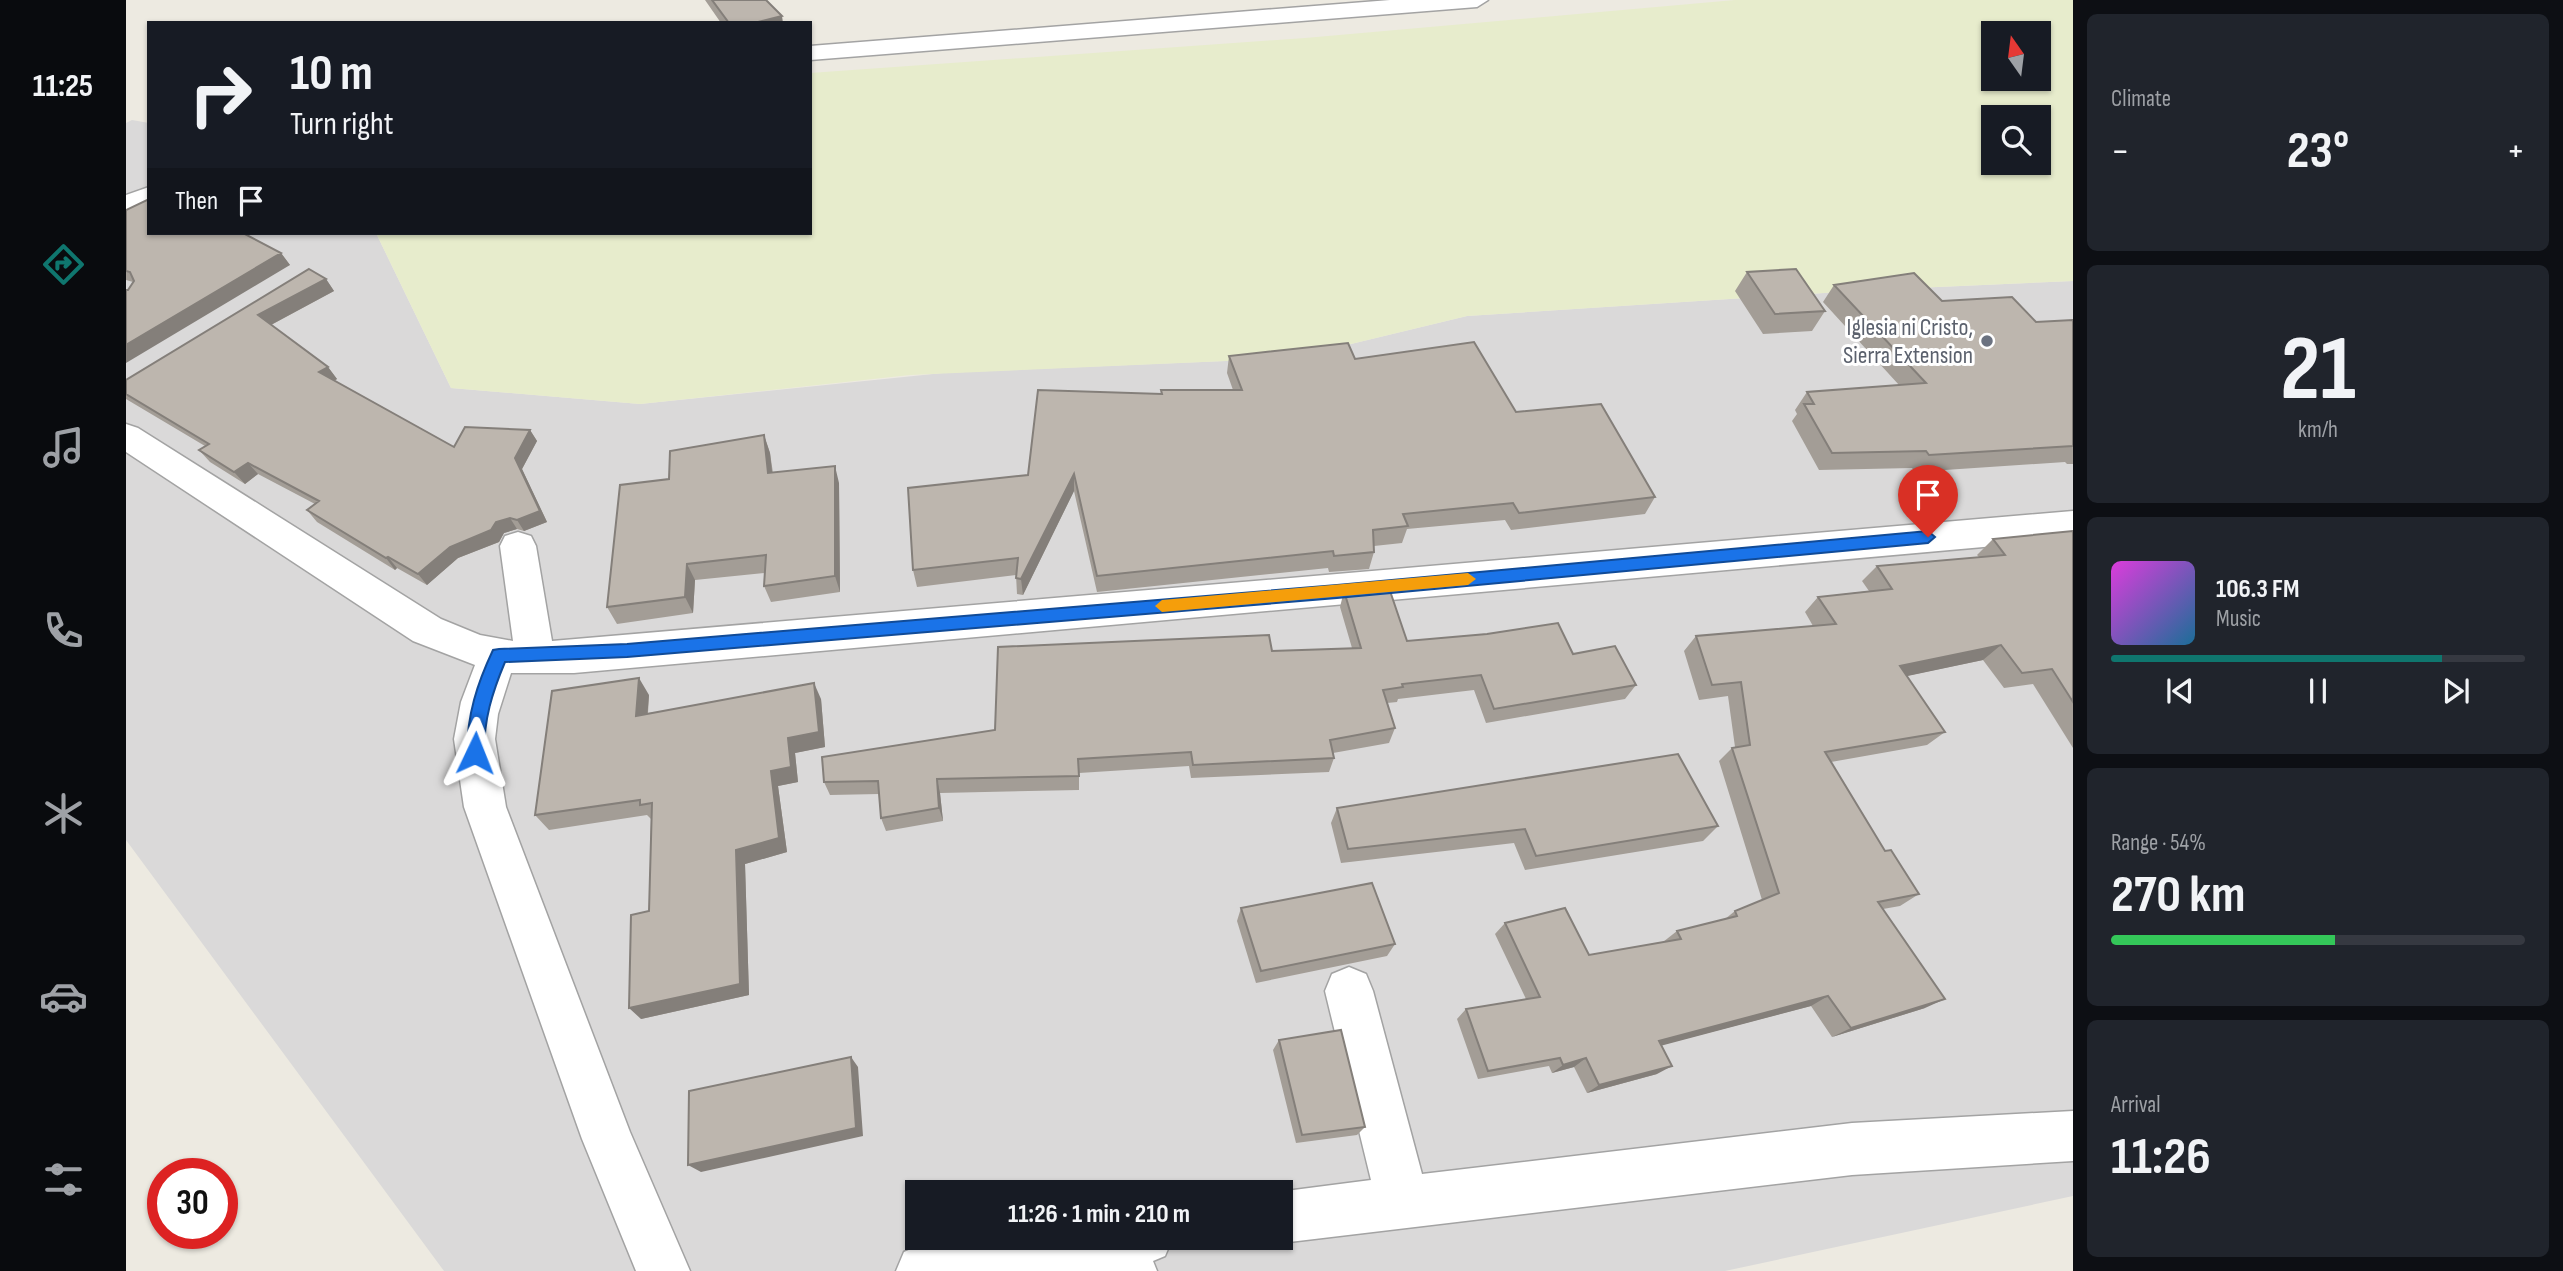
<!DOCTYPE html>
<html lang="en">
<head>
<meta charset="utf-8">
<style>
	:root { --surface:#171b24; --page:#20242c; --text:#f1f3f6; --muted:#9ea1a6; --line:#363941; --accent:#0f766e }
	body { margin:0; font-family:"Sofia Sans Condensed",sans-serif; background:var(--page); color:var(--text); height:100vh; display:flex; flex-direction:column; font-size:26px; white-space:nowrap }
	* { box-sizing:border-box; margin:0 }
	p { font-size:23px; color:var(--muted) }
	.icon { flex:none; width:38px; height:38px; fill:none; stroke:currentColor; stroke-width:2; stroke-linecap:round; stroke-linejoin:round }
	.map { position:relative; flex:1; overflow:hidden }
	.panel { display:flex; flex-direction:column; gap:14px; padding:14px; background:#0d0f14; width:490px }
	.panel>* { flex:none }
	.banner { position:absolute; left:21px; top:21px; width:665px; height:214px; border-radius:0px; box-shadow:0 2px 5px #0004; background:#171b24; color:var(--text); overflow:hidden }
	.needle { width:46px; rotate:346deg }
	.tools { position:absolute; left:1855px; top:21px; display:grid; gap:14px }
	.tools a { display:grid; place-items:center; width:70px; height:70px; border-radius:0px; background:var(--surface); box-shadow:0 2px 5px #0004; font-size:35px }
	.speed { position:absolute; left:21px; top:1158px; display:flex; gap:14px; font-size:35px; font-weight:700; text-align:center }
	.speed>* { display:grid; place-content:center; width:91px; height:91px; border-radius:50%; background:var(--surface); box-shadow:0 2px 5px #0004; line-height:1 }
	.speed .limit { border:10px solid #d22; background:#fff; color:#111 }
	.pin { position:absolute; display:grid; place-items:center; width:60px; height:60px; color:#fff; margin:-72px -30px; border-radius:50% 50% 50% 0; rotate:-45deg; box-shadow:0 0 7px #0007 }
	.pin .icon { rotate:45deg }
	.me { position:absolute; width:77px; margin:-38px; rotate:2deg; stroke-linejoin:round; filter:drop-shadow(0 0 5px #0008) }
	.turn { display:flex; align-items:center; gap:24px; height:147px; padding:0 28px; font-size:32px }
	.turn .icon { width:91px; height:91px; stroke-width:2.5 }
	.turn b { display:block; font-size:49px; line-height:60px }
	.then { display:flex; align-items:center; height:66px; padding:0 28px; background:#0003; gap:14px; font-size:26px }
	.big { font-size:52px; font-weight:700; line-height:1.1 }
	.panel .tile { flex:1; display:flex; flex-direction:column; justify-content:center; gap:10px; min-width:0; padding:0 24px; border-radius:10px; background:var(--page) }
	.panel .dial { align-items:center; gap:0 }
	.dial b { font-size:91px; line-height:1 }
	.song { display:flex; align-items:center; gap:21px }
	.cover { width:84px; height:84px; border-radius:10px; background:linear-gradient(135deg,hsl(300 70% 55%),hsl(200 70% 35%)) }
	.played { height:7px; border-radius:4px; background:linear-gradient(90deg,var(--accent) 80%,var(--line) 80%) }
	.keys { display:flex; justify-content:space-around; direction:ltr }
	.heat { display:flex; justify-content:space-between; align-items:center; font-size:38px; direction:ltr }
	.charge { height:10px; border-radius:5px; background:linear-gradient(90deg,#34c759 54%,var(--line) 0) }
	.trip { position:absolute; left:779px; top:1180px; width:388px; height:70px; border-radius:0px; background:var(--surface); box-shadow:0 2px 5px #0004; font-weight:700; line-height:70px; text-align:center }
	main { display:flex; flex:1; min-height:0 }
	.tabs { display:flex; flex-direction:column; width:126px; justify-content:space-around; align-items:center; background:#090b0e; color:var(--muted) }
	.tabs .icon { width:49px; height:49px }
	.tabs .current { color:var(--accent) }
	.tabs b { font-size:32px; color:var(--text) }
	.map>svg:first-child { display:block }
	.residential { fill:#dad9d9; fill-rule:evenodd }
	.farmland { fill:#e7eccc; fill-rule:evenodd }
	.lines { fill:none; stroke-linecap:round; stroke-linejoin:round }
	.minor-casing { stroke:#a3a3a3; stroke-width:3 }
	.minor { fill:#fff; fill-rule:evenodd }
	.wall { fill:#a39d96 }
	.shaded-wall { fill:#847f7a }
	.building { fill:#bdb6ae; stroke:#847f7a; stroke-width:2 }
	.route { fill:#1a73e8; stroke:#114b97; stroke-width:2 }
	.slow { fill:#f59e0b }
	.worship-dot { fill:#6b7280; stroke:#fff; stroke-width:2.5 }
	.labels { text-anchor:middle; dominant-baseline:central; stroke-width:6; stroke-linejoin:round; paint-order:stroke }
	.worship-label { font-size:24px; fill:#5b616d; stroke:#fff; text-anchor:end }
</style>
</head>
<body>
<main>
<nav class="tabs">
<b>11:25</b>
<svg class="icon current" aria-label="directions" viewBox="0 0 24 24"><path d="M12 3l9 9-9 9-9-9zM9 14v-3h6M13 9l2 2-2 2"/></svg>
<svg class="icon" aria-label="music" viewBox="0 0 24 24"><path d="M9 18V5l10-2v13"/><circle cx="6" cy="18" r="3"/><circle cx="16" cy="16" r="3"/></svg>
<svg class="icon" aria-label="phone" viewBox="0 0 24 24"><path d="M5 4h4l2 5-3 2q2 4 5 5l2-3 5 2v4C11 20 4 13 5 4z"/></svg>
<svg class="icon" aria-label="climate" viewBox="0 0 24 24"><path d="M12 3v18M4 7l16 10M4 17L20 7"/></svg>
<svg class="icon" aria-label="car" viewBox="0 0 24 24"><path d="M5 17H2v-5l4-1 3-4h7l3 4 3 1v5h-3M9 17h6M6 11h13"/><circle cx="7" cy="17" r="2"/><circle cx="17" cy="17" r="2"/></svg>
<svg class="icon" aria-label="filters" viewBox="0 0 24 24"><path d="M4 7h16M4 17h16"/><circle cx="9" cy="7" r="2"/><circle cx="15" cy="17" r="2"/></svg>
</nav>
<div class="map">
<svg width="1947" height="1271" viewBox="0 0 1947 1271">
	<rect width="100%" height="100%" fill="#edeae1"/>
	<path class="residential" d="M6 120 23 123V233H250L325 388 514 404 817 373 1167 358 1341 316 1744 290 1947 281V1196L1599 1271H318L0 840V123ZM791 1192H1155V1237H791Z"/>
	<path class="farmland" d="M1609 0H1947V281L1744 290 1341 316 1167 358 784 375 514 404 325 388 250 233H684V73L1179 38ZM1867 33H1913V79H1867ZM1867 117H1913V163H1867Z"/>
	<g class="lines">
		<defs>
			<path id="minor" d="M1264 0H1362L1351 7 684 60V46Z
				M23 187V205L0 213V195Z
				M0 424 12 428 315 619 354 635 387 641 374 546 379 536 392 532 405 536 410 546 426 641 1947 511V539L448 673H385L372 714 369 739 380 807 504 1132 564 1271H510L456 1139 338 807 328 739 335 702 349 665 287 641 0 452Z
				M1223 967 1240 974 1247 991 1296 1174 1726 1123 1947 1111V1161L1726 1175 1155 1243 1140 1237H1155V1192H1152L1245 1180 1199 991 1206 974Z
				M841 1237H1047L1039 1256 1027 1261 1031 1271H770L778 1252 797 1244Z"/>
		</defs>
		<use href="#minor" class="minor-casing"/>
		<use href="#minor" class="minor"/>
	</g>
	<path class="wall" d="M579 0H640L657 23H595Z
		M0 210 155 253 164 265 2 290 7 282 0 280Z
		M1621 272 1699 311 1686 331 1637 334 1609 291Z
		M200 279 208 291 145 325 202 367 211 379 208 381 328 447 404 430 411 441 396 469 421 522 398 531 391 529 378 533 373 542 332 558 301 585 271 568 269 570 191 522 181 510 189 504 132 474 119 484 84 462 73 450 79 446 0 399V380Z
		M1708 285 1816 301 1910 322 1947 320V464H1941L1939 462 1789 472 1786 468 1693 470 1666 421 1671 414 1669 410 1681 392 1773 385 1697 302Z
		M1103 356 1229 359 1390 412 1529 497 1519 514 1385 530 1379 520 1281 529 1276 543 1248 546V552L1243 569 1203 572 1202 568 971 592 948 491 897 595 891 594 890 575 791 587 787 570 902 475 1035 394 1107 390 1101 373Z
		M638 435 644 453 647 473 713 483 714 592 645 602 638 586 639 573 569 580 567 613 491 624 481 607Z
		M1947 531V748L1907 684 1878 688 1857 660 1780 676 1819 732 1801 745 1705 762 1759 851 1793 894 1774 906 1757 909 1799 1008 1706 1037 1685 1006 1535 1045 1531 1074 1461 1093 1448 1067 1426 1073 1423 1066 1352 1079 1331 1019 1340 1009 1400 999 1369 934 1379 923 1463 955 1537 942 1551 931 1599 919 1609 911 1636 900 1593 761 1606 748 1609 747 1602 696 1573 700 1558 651 1570 636 1687 626 1679 612 1692 597 1743 591 1736 581 1751 566 1853 557 1851 555 1867 539Z
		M1218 591 1281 641 1447 654 1510 685 1499 699 1360 723 1348 690 1272 699 1271 702 1261 703 1269 728 1263 743 1207 753 1208 758 1203 772 1065 778 1063 766 953 773V790L814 793 817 821 760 831 755 818 753 794 704 795 698 782 869 730 1146 651 1226 648 1214 607Z
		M523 695 522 713 695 699 699 747 669 753 672 782 652 786 661 852 619 864 623 995 515 1019 523 911 525 819 521 815 423 830 409 815Z
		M1211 808 1592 826 1577 841 1399 870 1388 843 1215 863 1205 823Z
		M1115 908 1269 944 1261 956 1130 983 1111 921Z
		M1153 1040 1239 1127 1231 1135 1170 1143 1147 1050Z"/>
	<path class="shaded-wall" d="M656 16 657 23H628Z
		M155 253 164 265 0 363V345Z
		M200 279 208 291 141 327 132 315Z
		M202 367 211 379 202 384 193 372Z
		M404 430 411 441 396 469 421 522 398 531 391 520 389 458Z
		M638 435 644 453 648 490 642 473Z
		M122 463 132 474 119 484 108 472Z
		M709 466 713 483 714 592 709 576Z
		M948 474V491L897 595 895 579Z
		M384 518 391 529 378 533 373 542 332 558 301 585 292 574 324 547 370 522Z
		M262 557 271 568 269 570 260 558Z
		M561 564 569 580 567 613 559 597Z
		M1875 645 1857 660 1758 681 1774 666Z
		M513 678 523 695 520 731 510 716Z
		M688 683 695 699 699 747 669 753 672 782 652 786 661 852 619 864 623 995 515 1019 503 1008 645 771Z
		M811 779 814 793 817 821 813 808Z
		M1702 996 1685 1006 1519 1050 1533 1041Z
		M1819 999 1799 1008 1706 1037 1725 1028Z
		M725 1057 732 1067 737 1136 575 1172 562 1165Z
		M1460 1058 1448 1067 1426 1073 1437 1065Z
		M1546 1066 1531 1074 1461 1093 1473 1085Z"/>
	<path class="building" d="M586 0H640L656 16 628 23H603Z
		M23 199V233H117L155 253 0 345V290H2L8 281 4 272 0 271V210Z
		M183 269 200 279 132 315 202 367 193 372 328 447 339 427 404 430 389 458 414 511 391 520 384 518 370 522 365 530 324 547 292 574 262 557 260 558 181 510 193 501 122 463 108 472 73 450 83 444 0 394V380Z
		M1670 269 1699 311 1649 314 1621 272Z
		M1788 273 1816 301 1886 297 1910 322 1947 320V446L1803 455 1800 451 1706 453 1678 404H1688L1681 392 1800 383 1708 285Z
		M1348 342 1390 412 1475 404 1529 497 1393 513 1387 503 1277 514 1282 526 1247 530 1248 552 1208 556 1207 551 971 576 948 474 895 579 890 578 892 558 787 570 782 488 902 475 912 390 1036 394 1035 390H1116L1103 356 1222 343 1229 359Z
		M638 435 642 473 709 466V576L638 586 640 555 561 564 559 597 481 607 494 485 543 479 544 451Z
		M1947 531V702L1926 669 1896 673 1875 645 1774 666 1819 732 1699 752 1759 851 1765 850 1793 894 1752 902 1819 999 1725 1028 1702 996 1533 1041 1546 1066 1473 1085 1460 1058 1437 1065 1434 1058 1362 1071 1340 1009 1414 997 1379 923 1439 908 1463 955 1555 939 1551 931 1611 916 1609 911 1653 893 1606 748 1624 745 1615 682 1586 685 1570 636 1710 624 1692 597 1766 589 1751 566 1879 555 1867 539Z
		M1263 588 1281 641 1361 634 1432 623 1447 654 1489 646 1510 685 1368 709 1355 675 1276 684 1277 687 1257 690 1269 728 1204 740 1208 758 1067 765 1065 752 952 759 953 776 811 779 813 808 755 818 752 781 698 782 696 757 869 730 872 647 1143 635 1146 651 1235 648 1218 591Z
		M513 678 510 716 688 683 693 732 662 738 665 767 645 771 653 838 610 850 614 984 503 1008 505 915 523 911 526 803 514 805V800L409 815 426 691Z
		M1552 754 1592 826 1410 856 1399 829 1222 849 1211 808Z
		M1246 883 1269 944 1135 971 1115 908Z
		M1215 1030 1239 1127 1176 1135 1153 1040Z
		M725 1057 730 1128 562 1165 563 1091Z"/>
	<path class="route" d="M1802 531 1809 537 1802 543 1211 598 501 657 379 662C366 693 358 719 358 753L349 760 341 753C341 715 351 684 367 650L373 649 501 644 1211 585Z"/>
	<path class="slow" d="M1342 573 1350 579 1342 585 1036 612 1029 606 1036 600Z"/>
	<circle class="worship-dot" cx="1861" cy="341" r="7"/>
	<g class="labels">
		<g class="worship-label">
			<text x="1847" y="327">Iglesia ni Cristo,<tspan x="1847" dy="28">Sierra Extension</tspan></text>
		</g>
	</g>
</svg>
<div class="tools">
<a><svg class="needle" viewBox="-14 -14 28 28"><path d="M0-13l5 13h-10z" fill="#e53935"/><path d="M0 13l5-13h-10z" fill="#9ea1a6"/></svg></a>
<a><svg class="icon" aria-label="search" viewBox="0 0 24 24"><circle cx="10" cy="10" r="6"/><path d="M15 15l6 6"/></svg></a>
</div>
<div class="speed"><div class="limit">30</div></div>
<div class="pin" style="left:1802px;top:537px;background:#d93025"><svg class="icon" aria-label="arrive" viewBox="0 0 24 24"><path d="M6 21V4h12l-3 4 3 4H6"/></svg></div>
<svg class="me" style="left:349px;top:753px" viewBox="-20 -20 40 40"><path d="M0-17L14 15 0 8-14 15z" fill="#1a73e8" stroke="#fff" stroke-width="4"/></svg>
<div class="trip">11:26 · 1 min · 210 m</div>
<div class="banner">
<div class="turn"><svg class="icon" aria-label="right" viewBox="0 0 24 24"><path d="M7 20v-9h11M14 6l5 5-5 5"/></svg><div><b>10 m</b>Turn right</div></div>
<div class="then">Then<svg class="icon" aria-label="arrive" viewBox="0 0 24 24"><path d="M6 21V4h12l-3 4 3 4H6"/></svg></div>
</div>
</div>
<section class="panel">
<div class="tile"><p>Climate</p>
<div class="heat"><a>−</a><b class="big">23°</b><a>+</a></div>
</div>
<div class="tile dial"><b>21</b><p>km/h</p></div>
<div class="tile">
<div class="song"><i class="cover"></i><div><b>106.3 FM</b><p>Music</p></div></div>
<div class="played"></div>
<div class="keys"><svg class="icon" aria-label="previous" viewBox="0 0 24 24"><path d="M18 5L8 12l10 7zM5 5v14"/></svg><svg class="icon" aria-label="pause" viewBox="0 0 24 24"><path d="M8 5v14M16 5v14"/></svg><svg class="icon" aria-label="next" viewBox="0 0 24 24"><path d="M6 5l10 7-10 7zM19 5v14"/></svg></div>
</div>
<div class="tile"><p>Range · 54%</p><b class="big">270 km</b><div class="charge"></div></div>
<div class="tile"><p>Arrival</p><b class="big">11:26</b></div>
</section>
</main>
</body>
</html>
